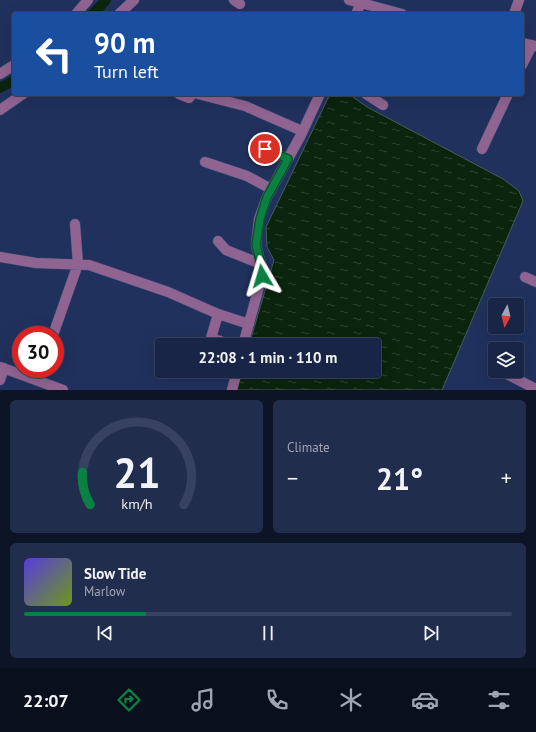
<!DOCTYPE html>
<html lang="en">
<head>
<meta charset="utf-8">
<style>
	:root { --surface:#182546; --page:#212d4d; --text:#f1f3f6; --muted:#9fa5b3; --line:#36425f; --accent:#0b8043 }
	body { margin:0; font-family:"PT Sans",sans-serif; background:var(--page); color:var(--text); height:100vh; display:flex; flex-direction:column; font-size:15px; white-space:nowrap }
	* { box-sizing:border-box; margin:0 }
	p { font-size:13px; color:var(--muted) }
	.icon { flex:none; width:22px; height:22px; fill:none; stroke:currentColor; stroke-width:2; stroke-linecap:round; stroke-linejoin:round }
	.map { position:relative; height:390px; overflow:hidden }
	.panel { display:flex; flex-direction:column; gap:10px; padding:10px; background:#0d1426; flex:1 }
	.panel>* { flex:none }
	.hud { position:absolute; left:12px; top:12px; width:512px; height:84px; border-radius:4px; box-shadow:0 4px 16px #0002,0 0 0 1px var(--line); background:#1a4fa0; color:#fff; overflow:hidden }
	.needle { width:26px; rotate:187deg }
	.tools { position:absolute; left:488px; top:298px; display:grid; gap:8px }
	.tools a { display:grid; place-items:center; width:36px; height:36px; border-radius:4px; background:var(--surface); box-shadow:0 4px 16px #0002,0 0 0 1px var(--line); font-size:20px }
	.speed { position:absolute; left:12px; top:326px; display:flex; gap:8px; font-size:20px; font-weight:700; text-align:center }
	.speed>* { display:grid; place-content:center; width:52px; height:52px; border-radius:50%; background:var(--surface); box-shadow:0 4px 16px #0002,0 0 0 1px var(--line); line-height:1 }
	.speed .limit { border:6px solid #d22; background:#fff; color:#111 }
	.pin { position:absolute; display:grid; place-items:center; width:34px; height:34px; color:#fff; margin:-17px; border:2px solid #fff; border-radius:50%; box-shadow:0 1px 4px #0007 }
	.me { position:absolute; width:44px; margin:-22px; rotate:353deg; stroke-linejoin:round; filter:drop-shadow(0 0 3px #0008) }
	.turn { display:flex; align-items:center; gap:14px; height:84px; padding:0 16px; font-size:18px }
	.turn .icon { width:52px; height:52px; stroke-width:2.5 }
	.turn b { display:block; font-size:28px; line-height:34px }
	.big { font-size:30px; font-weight:700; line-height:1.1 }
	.panel .card { flex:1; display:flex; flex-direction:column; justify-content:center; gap:6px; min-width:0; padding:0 14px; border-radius:6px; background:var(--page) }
	.panel .dial { align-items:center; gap:0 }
	.dial svg { height:104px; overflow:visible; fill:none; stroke:var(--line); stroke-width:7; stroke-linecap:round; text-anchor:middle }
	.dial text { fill:var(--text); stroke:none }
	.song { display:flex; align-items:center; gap:12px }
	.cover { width:48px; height:48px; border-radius:6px; background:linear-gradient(135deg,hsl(250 70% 55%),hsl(80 70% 35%)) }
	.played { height:4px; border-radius:2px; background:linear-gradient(90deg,var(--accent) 25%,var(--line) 25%) }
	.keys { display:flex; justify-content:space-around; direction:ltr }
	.heat { display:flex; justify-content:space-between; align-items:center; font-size:22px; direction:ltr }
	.panel .tiles { flex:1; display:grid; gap:10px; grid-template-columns:1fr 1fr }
	.card:last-child { grid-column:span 2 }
	.trip { position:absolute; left:155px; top:338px; width:226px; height:40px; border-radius:4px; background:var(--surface); box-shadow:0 4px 16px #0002,0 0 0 1px var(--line); font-weight:700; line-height:40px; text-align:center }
	.menu { display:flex; height:64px; justify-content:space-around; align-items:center; background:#0a0f1c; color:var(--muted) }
	.menu .icon { width:28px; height:28px }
	.menu .selected { color:var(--accent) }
	.menu b { font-size:18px; color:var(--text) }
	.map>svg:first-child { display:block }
	.water { fill:url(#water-ripples); stroke:#465c54 }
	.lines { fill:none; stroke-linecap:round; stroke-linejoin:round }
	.canal { stroke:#0b240d; stroke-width:10 }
	.minor-casing { stroke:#3c4d76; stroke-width:11 }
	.minor { stroke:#906491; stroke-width:10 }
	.route-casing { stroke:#07532c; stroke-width:10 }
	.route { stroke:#0b8043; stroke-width:7 }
</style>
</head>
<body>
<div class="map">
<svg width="536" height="390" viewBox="0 0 536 390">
	<defs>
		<pattern id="water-ripples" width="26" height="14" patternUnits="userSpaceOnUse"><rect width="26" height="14" fill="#0b240d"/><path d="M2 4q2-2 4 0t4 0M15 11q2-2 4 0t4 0" fill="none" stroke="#2e4331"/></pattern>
	</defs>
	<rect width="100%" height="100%" fill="#20315d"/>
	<path class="water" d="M330 94H354L353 97 367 107 503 179 519 191 523 201 442 390H236L242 371H374V345H249L274 260 267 247 266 227Z"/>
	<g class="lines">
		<path class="canal" d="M93 14 106 0
			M0 88 14 80"/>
		<defs>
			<path id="minor" d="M234 0 240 4
				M349 0 361 3
				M76 14 88 0
				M119 14 134 0
				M356 14 361 3 402 14
				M514 14 519 0
				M522 43 536 46
				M522 65 532 45
				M0 74 14 65
				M179 94 189 98 192 94
				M198 94 245 106 302 131
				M366 94 383 105
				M0 110 23 94
				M265 149 288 159
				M482 149 508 94
				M205 162 247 176 271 189
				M218 241 226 250 261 264
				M0 257 36 263 89 265 168 292 218 314 249 324
				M525 277 536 282
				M53 335 78 264 75 224
				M211 338 232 345
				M209 345 218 314
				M243 345 262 276 261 264 256 245 259 219 267 197 301 135 320 94
				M0 367 63 390
				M501 371 536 389
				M0 380 4 368
				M39 381 42 369
				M232 390 237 371"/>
		</defs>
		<use href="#minor" class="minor-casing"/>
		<use href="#minor" class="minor"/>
	</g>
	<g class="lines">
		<defs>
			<path id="route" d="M262 276 261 264 256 245 260 219 267 197 288 159 265 149"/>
		</defs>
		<use href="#route" class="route-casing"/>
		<use href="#route" class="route"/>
	</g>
</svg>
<div class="tools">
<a><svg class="needle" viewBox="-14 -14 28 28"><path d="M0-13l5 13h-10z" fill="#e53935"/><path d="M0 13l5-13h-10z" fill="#9fa5b3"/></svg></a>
<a><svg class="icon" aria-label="layers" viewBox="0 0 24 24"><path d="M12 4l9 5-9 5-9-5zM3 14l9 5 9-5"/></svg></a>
</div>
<div class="speed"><div class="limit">30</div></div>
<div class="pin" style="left:265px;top:149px;background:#d93025"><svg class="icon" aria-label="arrive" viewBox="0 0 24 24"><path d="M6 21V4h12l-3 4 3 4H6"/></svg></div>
<svg class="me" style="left:262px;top:276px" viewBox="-20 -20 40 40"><path d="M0-17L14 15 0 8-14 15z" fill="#0b8043" stroke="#fff" stroke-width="4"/></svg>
<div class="trip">22:08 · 1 min · 110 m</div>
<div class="hud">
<div class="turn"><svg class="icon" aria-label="left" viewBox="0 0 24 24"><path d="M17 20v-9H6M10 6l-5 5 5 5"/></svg><div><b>90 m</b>Turn left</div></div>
</div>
</div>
<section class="panel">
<div class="tiles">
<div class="card dial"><svg viewBox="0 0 100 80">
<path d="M14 69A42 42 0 1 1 86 69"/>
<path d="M14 69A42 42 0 0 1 8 44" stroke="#0b8043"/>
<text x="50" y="56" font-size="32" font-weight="700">21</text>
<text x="50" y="72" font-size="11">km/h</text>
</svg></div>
<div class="card"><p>Climate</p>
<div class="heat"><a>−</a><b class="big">21°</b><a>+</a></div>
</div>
<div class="card">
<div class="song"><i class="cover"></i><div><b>Slow Tide</b><p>Marlow</p></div></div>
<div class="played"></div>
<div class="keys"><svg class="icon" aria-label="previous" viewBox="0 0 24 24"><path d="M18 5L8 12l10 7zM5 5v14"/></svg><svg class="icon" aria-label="pause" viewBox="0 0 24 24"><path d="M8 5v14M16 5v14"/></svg><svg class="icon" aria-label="next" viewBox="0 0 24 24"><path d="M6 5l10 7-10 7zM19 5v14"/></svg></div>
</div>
</div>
</section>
<nav class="menu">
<b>22:07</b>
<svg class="icon selected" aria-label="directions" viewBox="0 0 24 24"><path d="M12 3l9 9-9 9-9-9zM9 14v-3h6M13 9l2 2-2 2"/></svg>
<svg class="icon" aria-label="music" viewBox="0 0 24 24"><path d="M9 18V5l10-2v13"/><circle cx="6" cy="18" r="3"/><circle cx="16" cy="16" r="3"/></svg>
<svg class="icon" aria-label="phone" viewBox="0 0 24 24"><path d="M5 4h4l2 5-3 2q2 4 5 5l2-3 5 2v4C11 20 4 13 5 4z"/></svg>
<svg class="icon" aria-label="climate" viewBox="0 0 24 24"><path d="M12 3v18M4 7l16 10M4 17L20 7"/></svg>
<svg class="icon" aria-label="car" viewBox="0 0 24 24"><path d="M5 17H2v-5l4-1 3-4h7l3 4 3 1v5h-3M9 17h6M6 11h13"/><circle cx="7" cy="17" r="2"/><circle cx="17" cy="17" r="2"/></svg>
<svg class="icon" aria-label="filters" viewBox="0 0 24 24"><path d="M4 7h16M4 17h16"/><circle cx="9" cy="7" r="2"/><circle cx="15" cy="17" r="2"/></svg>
</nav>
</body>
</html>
